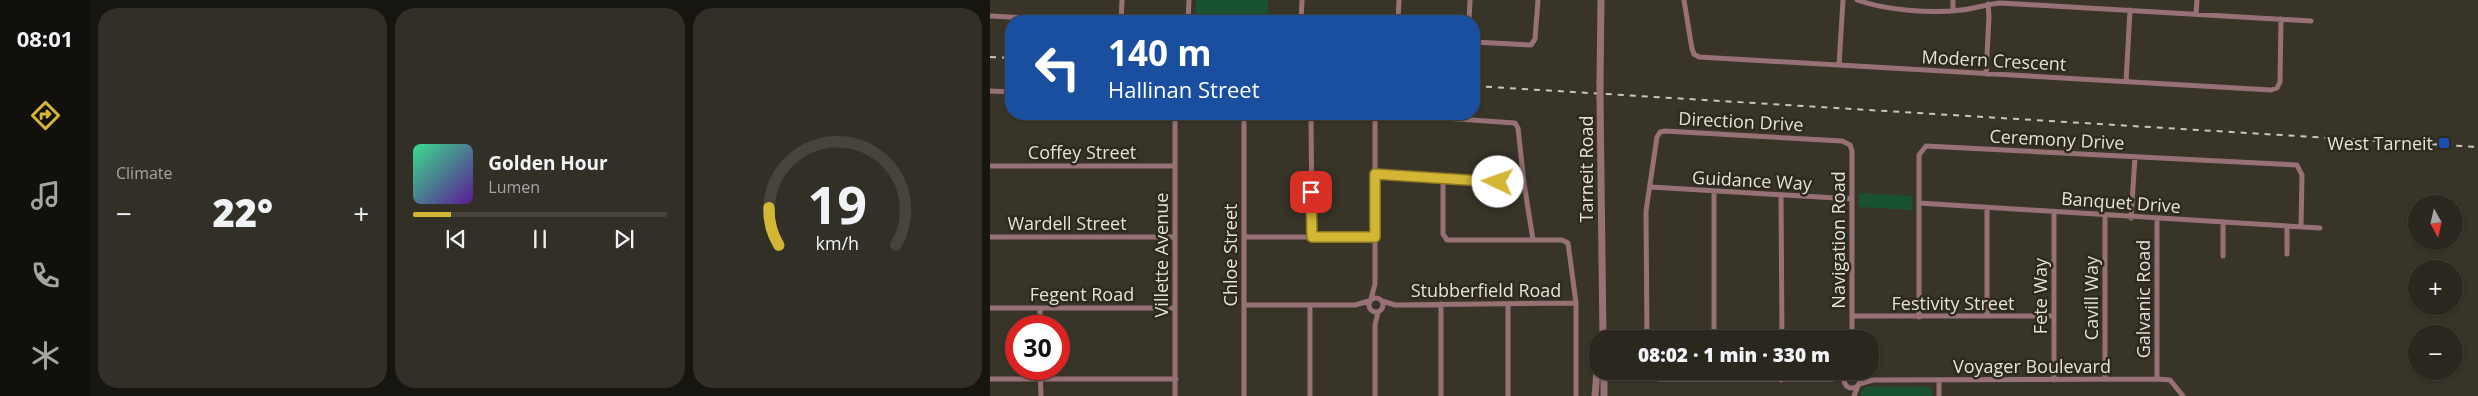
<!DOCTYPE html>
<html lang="en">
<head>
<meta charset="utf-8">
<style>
	:root { --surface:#2a271e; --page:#322f27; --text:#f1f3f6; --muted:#a5a5a4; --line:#46443c; --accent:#d4b635 }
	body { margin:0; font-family:"Open Sans",sans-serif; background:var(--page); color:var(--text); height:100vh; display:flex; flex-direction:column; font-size:19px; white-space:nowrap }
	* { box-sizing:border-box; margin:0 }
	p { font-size:16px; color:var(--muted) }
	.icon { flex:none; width:28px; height:28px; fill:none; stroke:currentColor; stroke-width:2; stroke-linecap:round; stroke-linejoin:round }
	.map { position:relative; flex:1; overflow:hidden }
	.drawer { display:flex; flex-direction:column; gap:8px; padding:8px; background:#171510; width:900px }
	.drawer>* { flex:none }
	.banner { position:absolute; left:15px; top:15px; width:475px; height:105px; border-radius:20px; box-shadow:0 1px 4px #0004,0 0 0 1px var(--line); background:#1a4fa0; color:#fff; overflow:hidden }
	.needle { width:32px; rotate:172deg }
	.fabs { position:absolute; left:1418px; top:195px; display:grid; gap:10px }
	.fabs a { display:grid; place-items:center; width:55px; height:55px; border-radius:50%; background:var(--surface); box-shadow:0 1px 4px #0004,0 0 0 1px var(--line); font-size:25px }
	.speed { position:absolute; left:15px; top:315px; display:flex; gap:10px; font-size:25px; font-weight:700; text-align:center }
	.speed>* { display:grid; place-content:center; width:65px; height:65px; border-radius:50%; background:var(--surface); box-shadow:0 1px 4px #0004,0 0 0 1px var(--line); line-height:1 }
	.speed .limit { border:8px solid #d22; background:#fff; color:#111 }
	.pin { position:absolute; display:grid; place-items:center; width:42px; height:42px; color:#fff; margin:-21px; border-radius:10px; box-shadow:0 2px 8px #0006 }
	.me { position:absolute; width:55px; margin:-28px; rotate:273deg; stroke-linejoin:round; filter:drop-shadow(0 0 4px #0008) }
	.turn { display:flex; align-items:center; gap:18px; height:105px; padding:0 20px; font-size:22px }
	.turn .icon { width:65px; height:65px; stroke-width:2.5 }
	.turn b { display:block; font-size:35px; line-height:42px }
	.big { font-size:38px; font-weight:800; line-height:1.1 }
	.drawer .widget { flex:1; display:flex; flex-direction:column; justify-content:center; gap:8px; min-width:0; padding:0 18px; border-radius:20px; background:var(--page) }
	.drawer .dial { align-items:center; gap:0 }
	.dial svg { height:130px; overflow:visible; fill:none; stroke:var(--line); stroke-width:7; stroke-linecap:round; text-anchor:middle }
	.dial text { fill:var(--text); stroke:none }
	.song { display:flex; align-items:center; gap:15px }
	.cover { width:60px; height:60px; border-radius:8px; background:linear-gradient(135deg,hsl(150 70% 55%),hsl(270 70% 35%)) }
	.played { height:5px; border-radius:2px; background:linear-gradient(90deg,var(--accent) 15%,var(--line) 15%) }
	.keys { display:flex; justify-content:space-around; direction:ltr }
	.heat { display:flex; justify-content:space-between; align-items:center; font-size:28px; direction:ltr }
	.drawer .tiles { flex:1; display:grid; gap:8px; grid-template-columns:repeat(3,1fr) }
	.trip { position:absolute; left:599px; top:330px; width:290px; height:50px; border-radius:20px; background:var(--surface); box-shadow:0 1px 4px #0004,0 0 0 1px var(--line); font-weight:800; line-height:50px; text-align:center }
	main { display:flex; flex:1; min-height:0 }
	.dock { display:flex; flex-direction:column; width:90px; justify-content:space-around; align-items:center; background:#11100c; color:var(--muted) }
	.dock .icon { width:35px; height:35px }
	.dock .active { color:var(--accent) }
	.dock b { font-size:22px; color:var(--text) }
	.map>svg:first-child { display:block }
	.green { fill:#185230 }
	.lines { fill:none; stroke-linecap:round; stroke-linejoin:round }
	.minor { stroke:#977176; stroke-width:5 }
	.tertiary { stroke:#977176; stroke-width:7 }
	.rail { stroke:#c9c6bd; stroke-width:2; stroke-dasharray:6 6; stroke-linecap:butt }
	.tertiary-bridge { stroke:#977176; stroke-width:7 }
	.route-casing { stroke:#8a7622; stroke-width:12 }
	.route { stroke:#d4b635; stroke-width:9 }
	.transit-dot { fill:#1a4fb4; stroke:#2e2a1e; stroke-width:2 }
	.labels { text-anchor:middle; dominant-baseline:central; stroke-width:5; stroke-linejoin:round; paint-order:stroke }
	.street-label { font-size:18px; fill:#e4e1d9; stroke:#2e2a1e }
	.poi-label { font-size:18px; fill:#e4e1d9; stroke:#2e2a1e; text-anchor:end }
</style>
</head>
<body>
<main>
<nav class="dock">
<b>08:01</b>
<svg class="icon active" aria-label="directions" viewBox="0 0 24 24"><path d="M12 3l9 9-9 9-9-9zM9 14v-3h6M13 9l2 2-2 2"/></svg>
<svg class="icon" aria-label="music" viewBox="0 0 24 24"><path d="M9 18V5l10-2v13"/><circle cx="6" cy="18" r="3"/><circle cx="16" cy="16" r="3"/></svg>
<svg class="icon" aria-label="phone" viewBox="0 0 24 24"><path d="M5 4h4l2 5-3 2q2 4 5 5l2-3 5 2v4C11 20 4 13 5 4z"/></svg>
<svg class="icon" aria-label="climate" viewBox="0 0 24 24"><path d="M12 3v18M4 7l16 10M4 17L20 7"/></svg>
</nav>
<section class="drawer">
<div class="tiles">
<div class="widget"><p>Climate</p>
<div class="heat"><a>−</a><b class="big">22°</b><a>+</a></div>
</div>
<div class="widget">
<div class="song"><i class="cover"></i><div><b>Golden Hour</b><p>Lumen</p></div></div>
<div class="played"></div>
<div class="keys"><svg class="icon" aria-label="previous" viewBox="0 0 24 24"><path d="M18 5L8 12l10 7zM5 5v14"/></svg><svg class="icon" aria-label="pause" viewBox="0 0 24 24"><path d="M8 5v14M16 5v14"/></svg><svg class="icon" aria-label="next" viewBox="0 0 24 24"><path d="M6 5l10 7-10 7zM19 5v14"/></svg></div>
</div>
<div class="widget dial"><svg viewBox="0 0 100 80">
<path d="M14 69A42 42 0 1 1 86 69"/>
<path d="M14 69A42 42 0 0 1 8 46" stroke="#d4b635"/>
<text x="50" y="56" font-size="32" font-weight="700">19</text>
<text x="50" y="72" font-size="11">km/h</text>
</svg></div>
</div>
</section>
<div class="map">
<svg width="1488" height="396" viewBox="0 0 1488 396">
	<rect width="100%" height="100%" fill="#383428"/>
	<path class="green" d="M206 0H278L277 21H205Z
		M869 193 922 196V210L869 207Z
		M875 387H940L942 390V396H871V392Z"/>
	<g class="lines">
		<path class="minor" d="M694 0 702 49 704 54 709 57 1281 90 1287 88 1290 82 1291 19
			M867 0C895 10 941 14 971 10 984 9 997 4 1010 3L1321 21
			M963 0V11
			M1206 14 1207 0
			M0 16 95 21
			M131 21 132 0
			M198 21 199 0
			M311 21 312 0
			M408 21 409 0
			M479 21 480 0
			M484 42 541 45 545 39 548 0
			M849 65 853 0
			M996 74 999 16 998 4
			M1136 82 1140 10
			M0 91 21 92
			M185 114V396
			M321 114 322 237
			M396 114 525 123 528 128 534 183 543 240
			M0 166H185
			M385 174 534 183
			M453 179V234L457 240H572L578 243 586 303V396
			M661 187 862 199
			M791 195 792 339
			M929 203 1330 228
			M1064 212V380
			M1115 216V379
			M1141 218 1145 157
			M1167 219V379
			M1233 223V256
			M1297 227V254
			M0 237H185
			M254 237H385
			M379 305a7 7 0 1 1 14 0a7 7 0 1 1-14 0Z
			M381 299 385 284V120L391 114
			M392 301 405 305 586 303
			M518 304V396
			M254 305H365L379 301
			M0 308H185
			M50 308V326
			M862 316H1064
			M997 316V207
			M929 317V155L936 146 1307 165 1312 175 1311 227
			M657 339 656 211 667 137 670 132 675 131 852 141 860 145 862 151V339
			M724 339V191
			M50 369 51 396
			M657 371 659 376 668 379H842L857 375
			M791 371V380
			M854 380a8 8 0 1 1 16 0a8 8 0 1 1-16 0Z
			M0 379H186
			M724 379V371
			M949 380V396
			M869 384 883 380 1167 379 1180 380 1193 396
			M254 396V114
			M320 396V305
			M385 396V325L388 312
			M451 396V304
			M864 396 868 386"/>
		<path class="tertiary" d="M610 81 611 0
			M610 97 613 339
			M605 396 608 358
			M614 396V371"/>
		<path class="rail" d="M0 57 21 58
			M484 86 1488 147"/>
		<path class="tertiary-bridge" d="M610 81V97"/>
	</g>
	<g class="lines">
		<defs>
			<path id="route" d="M321 192 322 237H385V174L508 182"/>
		</defs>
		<use href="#route" class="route-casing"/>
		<use href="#route" class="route"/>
	</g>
	<rect class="transit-dot" x="1448" y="137" width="12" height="12" rx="2.5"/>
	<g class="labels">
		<g class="street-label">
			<text transform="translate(1004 60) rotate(3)">Modern Crescent</text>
			<text transform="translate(751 121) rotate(3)">Direction Drive</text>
			<text transform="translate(1067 139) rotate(3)">Ceremony Drive</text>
			<text x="92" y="152">Coffey Street</text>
			<text transform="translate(596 169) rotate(-90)">Tarneit Road</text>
			<text transform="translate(762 180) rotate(3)">Guidance Way</text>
			<text transform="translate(1131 202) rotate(4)">Banquet Drive</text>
			<text x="77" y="223">Wardell Street</text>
			<text transform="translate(848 240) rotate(-90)">Navigation Road</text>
			<text transform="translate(171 255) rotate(-90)">Villette Avenue</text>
			<text transform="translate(240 255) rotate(-90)">Chloe Street</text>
			<text x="496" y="290">Stubberfield Road</text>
			<text x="92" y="294">Fegent Road</text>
			<text transform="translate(1050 296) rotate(-90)">Fete Way</text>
			<text transform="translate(1101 298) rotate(-90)">Cavill Way</text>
			<text transform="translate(1153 299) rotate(-90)">Galvanic Road</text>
			<text x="963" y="303">Festivity Street</text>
			<text x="1042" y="366">Voyager Boulevard</text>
		</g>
		<g class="poi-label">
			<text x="1443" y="143">West Tarneit</text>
		</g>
	</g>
</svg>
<div class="fabs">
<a><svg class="needle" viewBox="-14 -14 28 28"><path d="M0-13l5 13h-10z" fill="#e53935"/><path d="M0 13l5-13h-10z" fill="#a5a5a4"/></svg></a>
<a>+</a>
<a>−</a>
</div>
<div class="speed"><div class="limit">30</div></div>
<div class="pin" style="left:321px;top:192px;background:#d93025"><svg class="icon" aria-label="arrive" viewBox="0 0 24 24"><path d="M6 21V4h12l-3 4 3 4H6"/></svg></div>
<svg class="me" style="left:508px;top:182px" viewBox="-20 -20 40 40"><circle r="19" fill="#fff"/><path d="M0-13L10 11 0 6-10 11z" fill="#d4b635"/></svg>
<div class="trip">08:02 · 1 min · 330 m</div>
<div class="banner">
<div class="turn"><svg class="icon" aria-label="left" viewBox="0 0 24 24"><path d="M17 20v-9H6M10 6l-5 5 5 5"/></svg><div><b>140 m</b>Hallinan Street</div></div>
</div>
</div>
</main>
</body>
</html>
